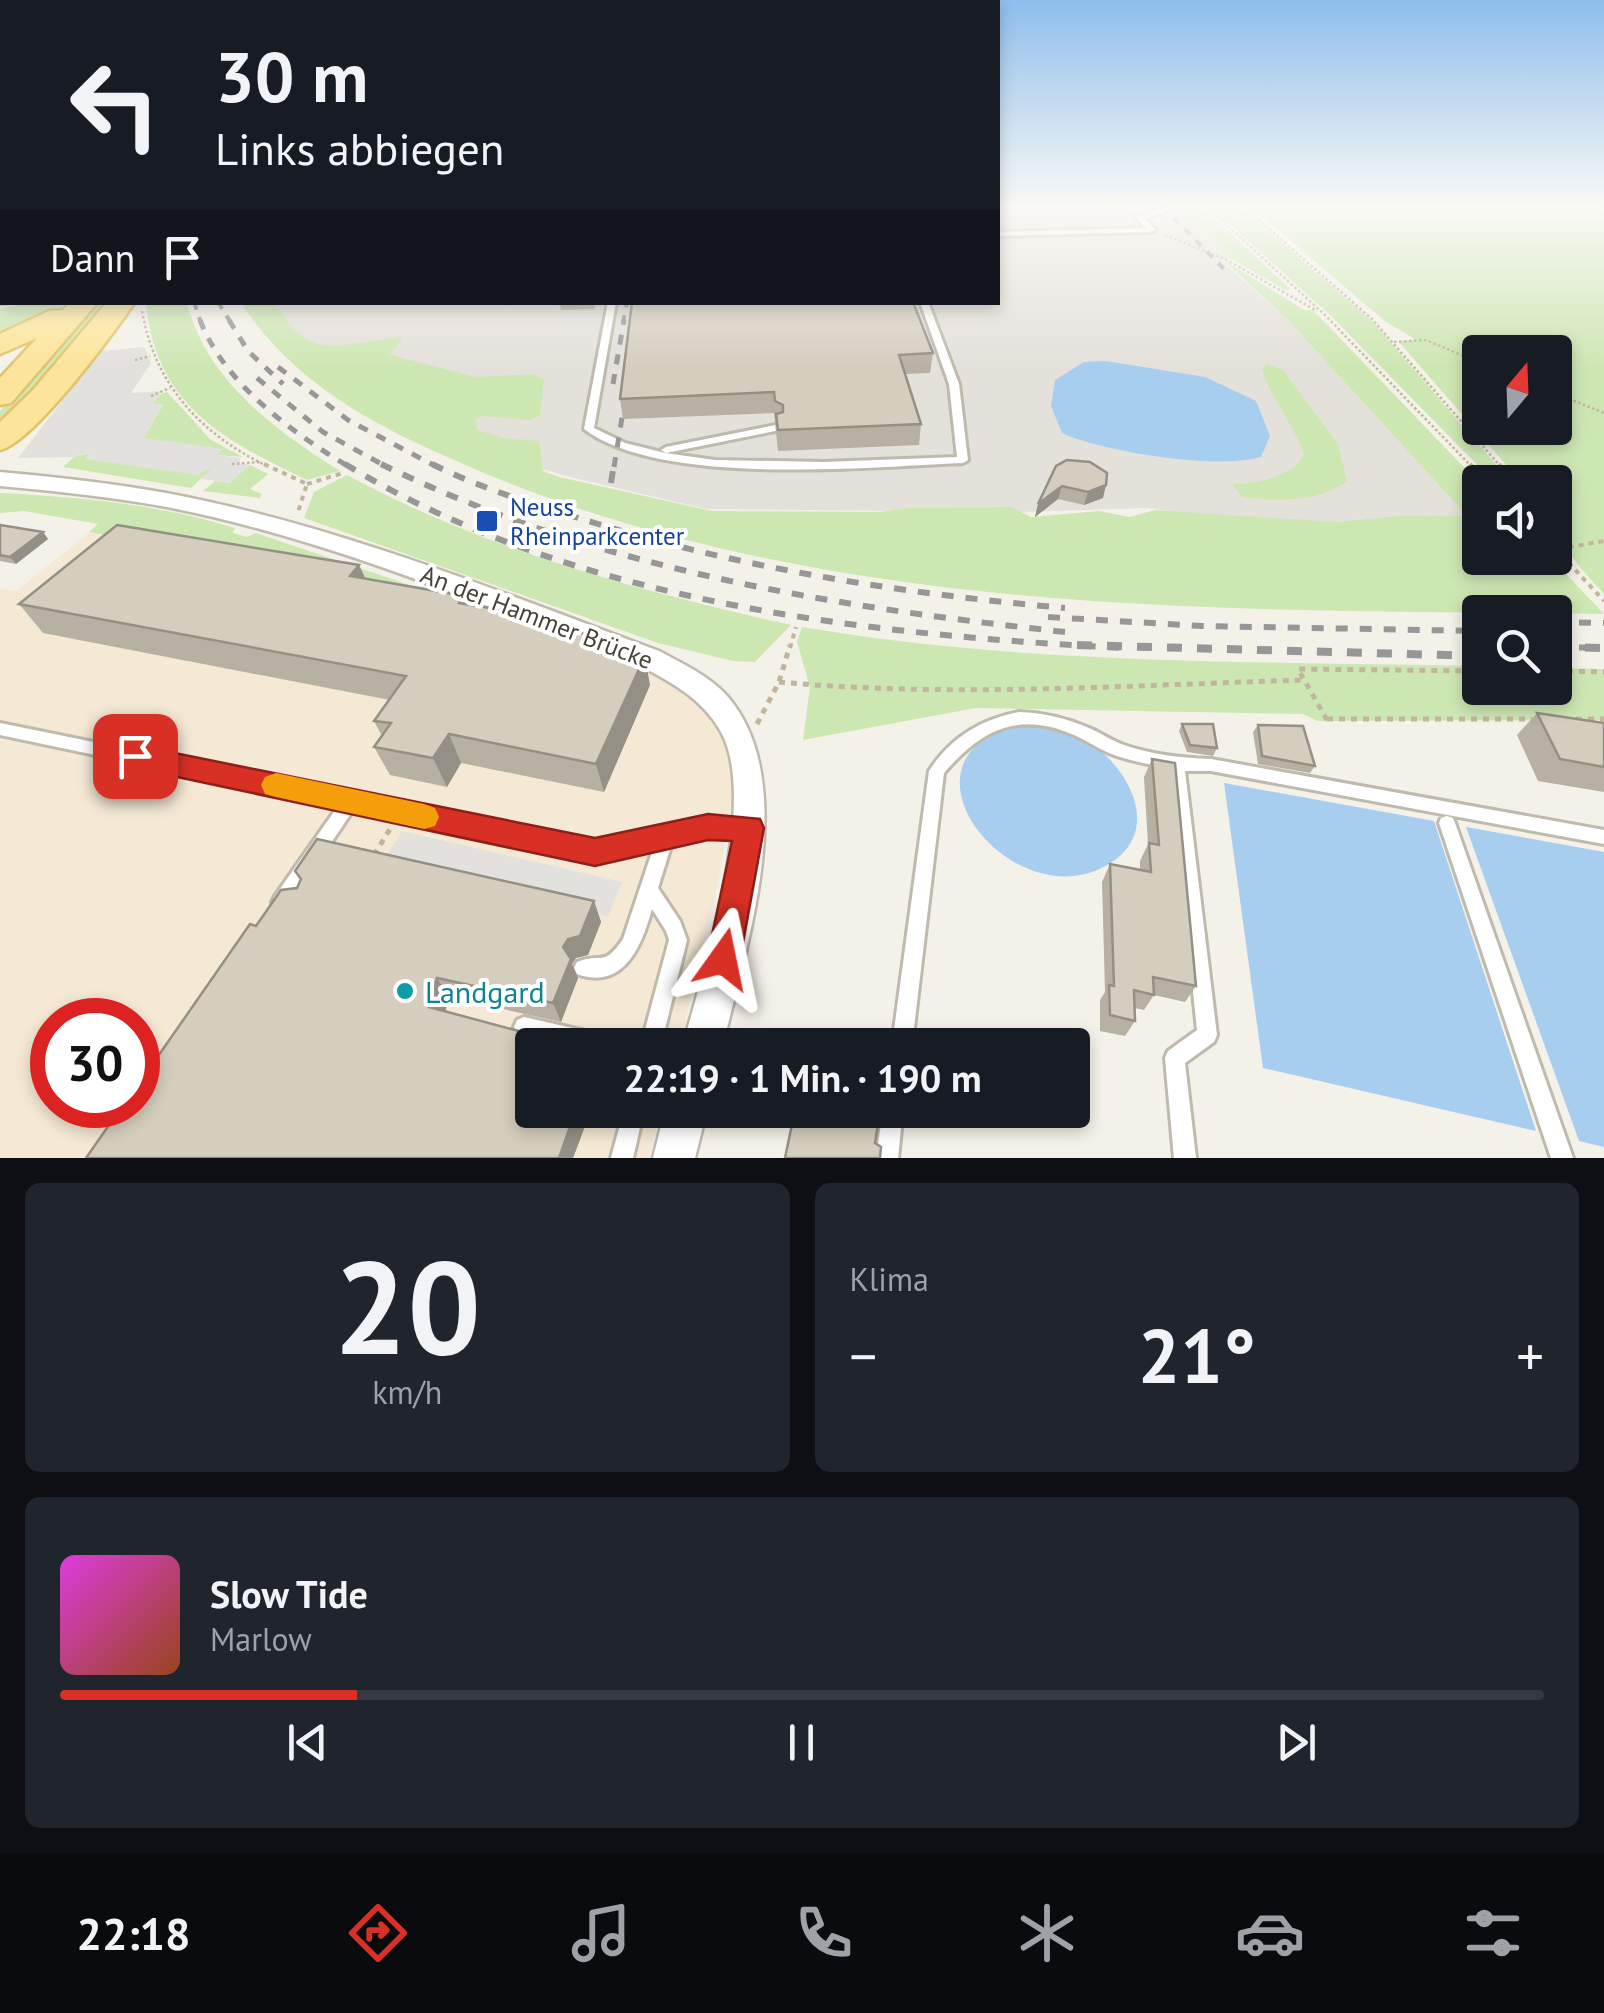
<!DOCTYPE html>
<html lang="de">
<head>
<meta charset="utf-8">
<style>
	:root { --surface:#171b24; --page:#20242c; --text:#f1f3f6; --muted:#9ea1a6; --line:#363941; --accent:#d93025 }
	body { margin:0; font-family:"PT Sans",sans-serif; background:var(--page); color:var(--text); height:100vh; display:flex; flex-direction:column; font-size:38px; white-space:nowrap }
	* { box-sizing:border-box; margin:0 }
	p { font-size:32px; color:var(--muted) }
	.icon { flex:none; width:55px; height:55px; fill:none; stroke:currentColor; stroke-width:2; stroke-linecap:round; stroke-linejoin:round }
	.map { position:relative; height:1158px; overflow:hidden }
	.panel { display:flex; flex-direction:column; gap:25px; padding:25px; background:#0d0f14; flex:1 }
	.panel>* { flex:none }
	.top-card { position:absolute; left:0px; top:0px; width:1000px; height:305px; box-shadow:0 5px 15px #0003; background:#171b24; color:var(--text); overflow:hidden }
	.needle { width:65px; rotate:19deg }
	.controls { position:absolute; left:1462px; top:335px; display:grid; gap:20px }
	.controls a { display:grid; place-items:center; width:110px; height:110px; border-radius:10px; background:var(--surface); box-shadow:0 5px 15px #0003; font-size:50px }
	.speed { position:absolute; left:30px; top:998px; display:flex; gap:20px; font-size:50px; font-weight:700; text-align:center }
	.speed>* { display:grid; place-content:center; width:130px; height:130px; border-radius:50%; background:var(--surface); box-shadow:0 5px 15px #0003; line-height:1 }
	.speed .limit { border:15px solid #d22; background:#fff; color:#111 }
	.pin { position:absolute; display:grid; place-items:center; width:85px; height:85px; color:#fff; margin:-42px; border-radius:20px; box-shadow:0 5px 15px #0006 }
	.me { position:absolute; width:110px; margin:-55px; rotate:12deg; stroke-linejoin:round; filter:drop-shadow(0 0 8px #0008) }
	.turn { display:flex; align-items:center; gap:35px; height:210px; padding:0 50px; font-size:45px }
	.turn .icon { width:130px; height:130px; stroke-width:2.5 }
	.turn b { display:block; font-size:70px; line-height:85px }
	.then { display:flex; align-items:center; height:95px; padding:0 50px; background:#0003; gap:20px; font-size:38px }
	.big { font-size:75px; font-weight:800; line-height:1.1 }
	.panel .widget { flex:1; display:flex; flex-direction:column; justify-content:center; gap:15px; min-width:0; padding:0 35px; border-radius:15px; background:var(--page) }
	.panel .dial { align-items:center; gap:0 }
	.dial b { font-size:130px; line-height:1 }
	.song { display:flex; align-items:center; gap:30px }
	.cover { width:120px; height:120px; border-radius:15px; background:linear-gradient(135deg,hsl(300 70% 55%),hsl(20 70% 35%)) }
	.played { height:10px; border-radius:5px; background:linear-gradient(90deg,var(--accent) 20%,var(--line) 20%) }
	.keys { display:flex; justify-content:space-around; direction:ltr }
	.heat { display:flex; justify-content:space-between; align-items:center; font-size:55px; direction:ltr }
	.panel .tiles { flex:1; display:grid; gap:25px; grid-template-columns:1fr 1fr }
	.widget:last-child { grid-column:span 2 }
	.trip { position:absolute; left:515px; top:1028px; width:575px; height:100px; border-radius:10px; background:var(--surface); box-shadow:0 5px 15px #0003; font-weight:800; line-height:100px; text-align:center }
	.menu { display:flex; height:160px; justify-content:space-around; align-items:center; background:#090b0e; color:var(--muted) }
	.menu .icon { width:70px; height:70px }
	.menu .selected { color:var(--accent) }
	.menu b { font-size:45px; color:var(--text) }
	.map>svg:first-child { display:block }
	.commercial { fill:#f5e9d5; fill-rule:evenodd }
	.industrial { fill:#e4e0da }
	.green { fill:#cde7b3; fill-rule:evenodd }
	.parking { fill:#e3e1dd }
	.water { fill:#a7cdef }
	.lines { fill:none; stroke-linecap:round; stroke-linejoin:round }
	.lane-casing { stroke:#bfbaac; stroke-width:6 }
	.street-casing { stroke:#bfbaac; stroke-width:5 }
	.primary-casing { stroke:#e1c46a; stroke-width:5 }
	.path-far2 { stroke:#c1b69d; stroke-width:2.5; stroke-dasharray:2.5 2.5; stroke-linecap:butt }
	.path-far1 { stroke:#c1b69d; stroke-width:4; stroke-dasharray:5 5; stroke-linecap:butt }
	.path { stroke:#c1b69d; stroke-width:5; stroke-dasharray:6 6; stroke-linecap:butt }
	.lane { fill:#fff; fill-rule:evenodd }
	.street { fill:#fff; fill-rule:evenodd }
	.primary { fill:#fce59a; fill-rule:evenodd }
	.rail-far3 { stroke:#979797; stroke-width:4; stroke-dasharray:8 8; stroke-linecap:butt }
	.rail-far2 { stroke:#979797; stroke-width:5; stroke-dasharray:10 10; stroke-linecap:butt }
	.rail-far1 { stroke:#979797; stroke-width:6; stroke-dasharray:12 12; stroke-linecap:butt }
	.rail { stroke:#979797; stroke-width:8; stroke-dasharray:15 15; stroke-linecap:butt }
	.wall { fill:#b7b1a3 }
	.shaded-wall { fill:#959085 }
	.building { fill:#d5cebe; stroke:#959085; stroke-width:2.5 }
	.route { fill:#d93025; stroke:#8d1f18; stroke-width:2.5 }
	.slow { fill:#f59e0b }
	.transit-dot { fill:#1a4fb4; stroke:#fff; stroke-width:4 }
	.culture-dot { fill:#0f9aa8; stroke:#fff; stroke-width:4 }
	.labels { text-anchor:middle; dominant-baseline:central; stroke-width:8; stroke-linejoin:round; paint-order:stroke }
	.transit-label { font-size:25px; fill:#164399; stroke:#fff; text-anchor:start }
	.street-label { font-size:25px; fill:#484237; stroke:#fff }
	.near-culture-label { font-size:30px; fill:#0d838f; stroke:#fff; text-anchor:start }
</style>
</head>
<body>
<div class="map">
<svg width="1604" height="1158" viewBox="0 0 1604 1158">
	<rect width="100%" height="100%" fill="#f4f1e9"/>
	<path class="commercial" d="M90 532 387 586 634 665 683 689 705 709 729 753 735 781 717 890 679 1045H532V1110H662L649 1158H0V588L16 591ZM52 1020H138V1105H52Z"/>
	<path class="industrial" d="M998 206H1177L1229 258 1222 261 1289 321 1468 517 1405 515 1336 522 1251 520 1146 508 1019 512 706 509 566 476 460 444 370 402 276 321 262 303 998 302Z"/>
	<path class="green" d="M1177 206H1202L1290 289 1285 290 1230 258Z
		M1210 206H1240L1373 322 1511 482H1494L1332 317Z
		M1250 206H1604V594C1565 551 1555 541 1555 482H1521L1399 342 1415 339 1386 322ZM1480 352H1555V428H1480Z
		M1222 259 1304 310H1313L1480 484V558H1551L1604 614C1225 609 820 620 463 464 375 426 295 385 241 303H276C310 367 343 341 403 337L390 355 476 377 534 374 544 380 540 415 530 420 482 416 475 419 477 430 504 438 539 441 543 471 559 477 712 511 880 512 905 508 1012 507 1031 517 1099 511 1130 517 1155 510 1336 522 1405 515 1467 516 1289 321Z
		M30 303H65L50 318 0 341V308Z
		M99 303H109L0 430V411Z
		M146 303H187C207 381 275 430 340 471L307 480C224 440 156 406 146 303Z
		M1267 364 1283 370 1338 444 1347 481C1318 503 1277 501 1242 497L1232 484C1256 483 1293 478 1304 454 1293 423 1271 399 1262 369Z
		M167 392 211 440 243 457 216 455 143 438 163 405H152L159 395Z
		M94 452 209 467H214L191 488 63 467 74 457Z
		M250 465 268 474 250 489 262 494 260 498 203 491 215 481 229 483Z
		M347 475C486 550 638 591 791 625L755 662 733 661 658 643 304 518 314 492Z
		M0 493C80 497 158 504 235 528L233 533 247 537 256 533 507 618 386 585 89 532 98 524 24 511 0 513Z
		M802 627C1025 665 1254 661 1480 666V688H1555V668L1604 669V720L1318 721 1302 714 976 708 803 740 810 687 797 642Z"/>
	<path class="parking" d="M144 347 151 363 131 393 161 391 153 404H163L144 438 223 449 217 455 240 458V463L250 465 229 483 202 479 212 467 198 475 85 459 91 452 74 457 18 458 101 351Z
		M402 831 622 882 608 916 383 862Z"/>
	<path class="water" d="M1106 361 1205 377 1256 401 1270 436 1261 457C1219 470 1103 452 1062 433L1051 406 1055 380 1084 362Z
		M1024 725C1042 725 1060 727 1076 735 1121 755 1167 825 1112 862 1015 927 877 753 1024 725Z
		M1224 783 1434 821 1536 1131 1263 1068Z
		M1466 827 1604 852V1147L1579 1141Z"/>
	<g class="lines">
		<defs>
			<path id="lane" d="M1169 206 1177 208 1145 218 1155 230 1151 232 998 236V232L1145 228 1136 217 1138 216Z
				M608 302H616L594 428 625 443 665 453 715 460 824 462 957 457 949 384 920 302H928L959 384 968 460 963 463C867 467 661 487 584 429Z
				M776 425 780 426V430L666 453 661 450 666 447Z
				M1019 712C1044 713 1066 718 1089 728 1101 733 1112 741 1124 745 1153 755 1182 758 1211 759L1604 830V844L1211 771H1185L1217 1035 1214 1042 1185 1063 1196 1158H1174L1165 1058 1168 1051 1197 1030 1170 769C1150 764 1128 761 1109 753 1097 748 1086 740 1074 735 1018 711 982 729 944 773L912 1045H892L929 771C950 738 981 719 1019 712Z
				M0 723 595 844 709 820 747 821 753 823 755 828 753 833 747 835 709 834 672 843 658 888 680 921 687 940 661 1045H641L669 940 666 931 652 909C642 945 624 991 577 974L574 968 577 962C602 952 603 968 623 939L654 846 595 860 354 809 287 908 281 910 275 908 272 902 275 896 338 806 0 735Z
				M1447 816 1453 818 1455 823 1573 1158H1551L1439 823 1441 818Z
				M524 1017 603 1035 610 1038 613 1045C580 1045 549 1046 517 1034L514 1027 517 1020Z
				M624 1110H644L633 1158H611Z
				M883 1110H903L898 1158H876Z"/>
			<path id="street" d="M0 294 2 302 8 303 0 304Z
				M0 472C56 477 111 483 166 493 336 525 498 591 659 651 683 664 710 676 728 697 801 783 746 946 723 1045H683C703 971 759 800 721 732 703 699 671 682 639 665 485 606 330 539 167 507 112 497 56 491 0 486Z
				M665 1110H707L695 1158H653Z"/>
			<path id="primary" d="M70 302H98L11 403 0 405V378L37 338 0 354V334L49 311 63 310Z
				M107 302H135C112 335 34 442 0 450V422L33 390Z"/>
		</defs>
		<use href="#lane" class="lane-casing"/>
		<use href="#street" class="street-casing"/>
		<use href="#primary" class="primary-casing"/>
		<path class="path-far2" d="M1206 206 1325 315 1472 467
			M1243 206 1372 319 1501 467
			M1165 235 1225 259 1317 311
			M142 311C155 386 202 435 269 467
			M1394 342 1426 340 1480 363
			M135 360 150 356
			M1555 393 1604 413
			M151 396 170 388
			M232 464 261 462"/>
		<path class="path-far1" d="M264 464 307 484 297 515
			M1470 464 1487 482
			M1499 464 1514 482
			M307 484 343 473
			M1555 548 1604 601
			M1559 549 1604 541
			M790 648 796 627"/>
		<path class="path" d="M1555 671 1604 672
			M779 682C953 698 1130 685 1304 680
			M1327 719H1532
			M1576 719H1604
			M1327 720 1298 669 1480 671
			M757 724 779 682 790 645
			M374 855 390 829"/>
		<use href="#lane" class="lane"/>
		<use href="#street" class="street"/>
		<use href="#primary" class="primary"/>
		<path class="rail-far3" d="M1162 206 1225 270
			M194 302 201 323
			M218 302 231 323
			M623 323 627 302"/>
		<path class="rail-far2" d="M200 320C225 385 292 432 349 467
			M229 320 248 351 283 384
			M278 367 348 420 437 467
			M257 378 323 432 387 467
			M613 384 624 320
			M614 467 627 387"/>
		<path class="rail-far1" d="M345 464C575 603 861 634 1123 648
			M381 464C598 570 838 608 1075 633
			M432 464C484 490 542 507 598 524 750 570 907 594 1065 608
			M611 483 614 464
			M1048 617 1202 626 1480 631
			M1555 622 1604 623
			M1555 647 1598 648"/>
		<path class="rail" d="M1077 645 1480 656
			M1555 647 1604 648"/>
	</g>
	<path class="wall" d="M1089 206H1139L1090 207Z
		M559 302H596L594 309 561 310Z
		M632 302 933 353 930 373 905 374 921 424 919 445 778 451 774 413 623 419 620 399Z
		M1056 466 1103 498 1084 505 1058 499 1035 517 1038 504Z
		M0 525 43 532 48 539 16 564 0 561Z
		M366 579 464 596 468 605 552 618 555 629 597 636 599 647 650 685 604 792 461 763 447 787 390 775 374 747 382 736 374 721 390 700 43 633 19 604Z
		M1537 713 1604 723V792L1538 781 1517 735Z
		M1182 724 1217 748 1213 756 1187 752 1179 731Z
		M1258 725 1315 766 1310 773 1258 764 1253 732Z
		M1152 759 1196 986 1185 1002 1154 995 1144 1010 1135 1008V1021L1125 1036 1100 1031V1000L1105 992 1102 882 1110 864 1140 870V861L1148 844 1144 777Z
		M594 901 601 922 588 955 576 958 572 964 578 978 561 1022 449 997 445 1012 532 1110H591L573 1158H86L256 926Z"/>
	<path class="shaded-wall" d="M1106 485 1103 498 1084 505 1088 492Z
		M1062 486 1058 499 1035 517 1038 504Z
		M43 532 48 539 16 564 10 557Z
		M359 565 373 594 350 576Z
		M645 656 650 685 604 792 596 764Z
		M449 734 461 763 447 787 433 758Z
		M594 901 601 922 588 955 576 958 572 964 578 978 561 1022 553 1003 563 947Z
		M437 978 449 997 442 1025 429 1007Z
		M576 1110H591L573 1158H559Z"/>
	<path class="building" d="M2 223V251H0V225Z
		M632 302H913L933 353 899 355 921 424 778 430 776 414 783 412V405L775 401 774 392 620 399Z
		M1067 460 1090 462 1107 473 1106 485 1088 492 1062 486 1038 504 1056 466Z
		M0 525 43 532 10 557 0 555Z
		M117 525 359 565 350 576 464 596 459 603 552 618 547 627 597 636 593 646 645 656 596 764 449 734 433 758 374 747 391 723 374 721 406 676 19 604Z
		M1537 713 1604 723V767L1560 759Z
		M1182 724H1213L1217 748 1190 745Z
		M1258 725 1303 726 1315 766 1262 756Z
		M1152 759 1175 763 1196 986 1153 977 1154 995 1134 990 1135 1021 1110 1015 1109 985 1114 986 1110 864 1151 872 1149 843 1159 845Z
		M317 839 594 901 580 936 568 939 563 947 571 959 553 1003 437 978 429 1007 571 1045H532V1110H576L559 1158H86L123 1105H138V1085L250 924 256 926 281 890 297 888 301 879 295 871Z
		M795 1110H880L875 1143 881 1147 880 1158H785Z"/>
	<linearGradient id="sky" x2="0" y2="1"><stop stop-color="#8ebeeb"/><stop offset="0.56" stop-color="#faf9f5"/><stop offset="1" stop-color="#faf9f5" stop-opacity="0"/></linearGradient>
	<rect width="1604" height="368" fill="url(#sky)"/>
	<path class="route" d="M135 745 595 838 708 814 760 819 764 828 740 959 735 970 723 975 712 970 707 959 732 841 708 840 595 866 135 768 125 765 121 756 125 748Z"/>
	<path class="slow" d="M276 773 424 804 435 808 439 817 435 826 424 829 276 797 265 794 261 785 265 777Z"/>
	<rect class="transit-dot" x="475" y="509" width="24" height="24" rx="5"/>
	<circle class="culture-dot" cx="405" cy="991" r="10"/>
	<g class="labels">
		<g class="transit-label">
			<text x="510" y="507">Neuss<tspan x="510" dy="29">Rheinparkcenter</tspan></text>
		</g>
		<g class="street-label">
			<text transform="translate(537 617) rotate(21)">An der Hammer Brücke</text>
		</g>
		<g class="near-culture-label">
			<text x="425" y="991">Landgard</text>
		</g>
	</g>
</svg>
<div class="controls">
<a><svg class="needle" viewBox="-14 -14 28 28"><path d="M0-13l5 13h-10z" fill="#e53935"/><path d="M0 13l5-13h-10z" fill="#9ea1a6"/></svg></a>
<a><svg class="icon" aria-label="sound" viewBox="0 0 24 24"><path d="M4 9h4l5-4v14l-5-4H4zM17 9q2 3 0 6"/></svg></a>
<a><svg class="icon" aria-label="search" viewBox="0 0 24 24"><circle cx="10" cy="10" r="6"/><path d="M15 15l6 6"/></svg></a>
</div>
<div class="speed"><div class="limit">30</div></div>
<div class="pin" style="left:135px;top:756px;background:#d93025"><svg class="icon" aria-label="arrive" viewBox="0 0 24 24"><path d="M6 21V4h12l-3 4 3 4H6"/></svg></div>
<svg class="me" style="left:723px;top:959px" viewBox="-20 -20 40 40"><path d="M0-17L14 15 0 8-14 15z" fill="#d93025" stroke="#fff" stroke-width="4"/></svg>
<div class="trip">22:19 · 1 Min. · 190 m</div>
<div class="top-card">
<div class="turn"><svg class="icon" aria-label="left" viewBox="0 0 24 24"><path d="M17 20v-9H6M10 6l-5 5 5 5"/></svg><div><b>30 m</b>Links abbiegen</div></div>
<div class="then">Dann<svg class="icon" aria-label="arrive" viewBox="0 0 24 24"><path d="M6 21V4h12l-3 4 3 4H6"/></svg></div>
</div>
</div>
<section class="panel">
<div class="tiles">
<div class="widget dial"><b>20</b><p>km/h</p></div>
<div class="widget"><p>Klima</p>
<div class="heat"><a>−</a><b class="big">21°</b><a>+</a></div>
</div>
<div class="widget">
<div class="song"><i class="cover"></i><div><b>Slow Tide</b><p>Marlow</p></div></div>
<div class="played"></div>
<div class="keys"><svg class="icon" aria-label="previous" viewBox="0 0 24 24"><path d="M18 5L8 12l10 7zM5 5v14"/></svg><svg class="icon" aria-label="pause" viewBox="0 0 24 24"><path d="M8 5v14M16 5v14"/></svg><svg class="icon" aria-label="next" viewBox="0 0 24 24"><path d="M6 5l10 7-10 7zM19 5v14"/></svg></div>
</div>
</div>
</section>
<nav class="menu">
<b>22:18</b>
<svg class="icon selected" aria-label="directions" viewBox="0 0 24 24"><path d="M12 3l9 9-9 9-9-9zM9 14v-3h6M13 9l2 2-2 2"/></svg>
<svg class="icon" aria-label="music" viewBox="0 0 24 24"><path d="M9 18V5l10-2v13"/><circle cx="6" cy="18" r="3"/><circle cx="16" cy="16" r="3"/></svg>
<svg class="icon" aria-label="phone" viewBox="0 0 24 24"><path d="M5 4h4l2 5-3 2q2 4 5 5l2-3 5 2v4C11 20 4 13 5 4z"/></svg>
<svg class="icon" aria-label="climate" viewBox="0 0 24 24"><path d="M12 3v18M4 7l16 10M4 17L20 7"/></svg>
<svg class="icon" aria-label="car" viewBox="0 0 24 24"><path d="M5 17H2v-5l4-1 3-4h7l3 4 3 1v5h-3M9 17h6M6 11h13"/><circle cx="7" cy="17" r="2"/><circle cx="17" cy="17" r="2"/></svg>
<svg class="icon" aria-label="filters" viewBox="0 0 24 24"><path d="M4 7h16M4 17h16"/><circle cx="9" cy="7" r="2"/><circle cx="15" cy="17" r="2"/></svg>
</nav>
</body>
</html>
